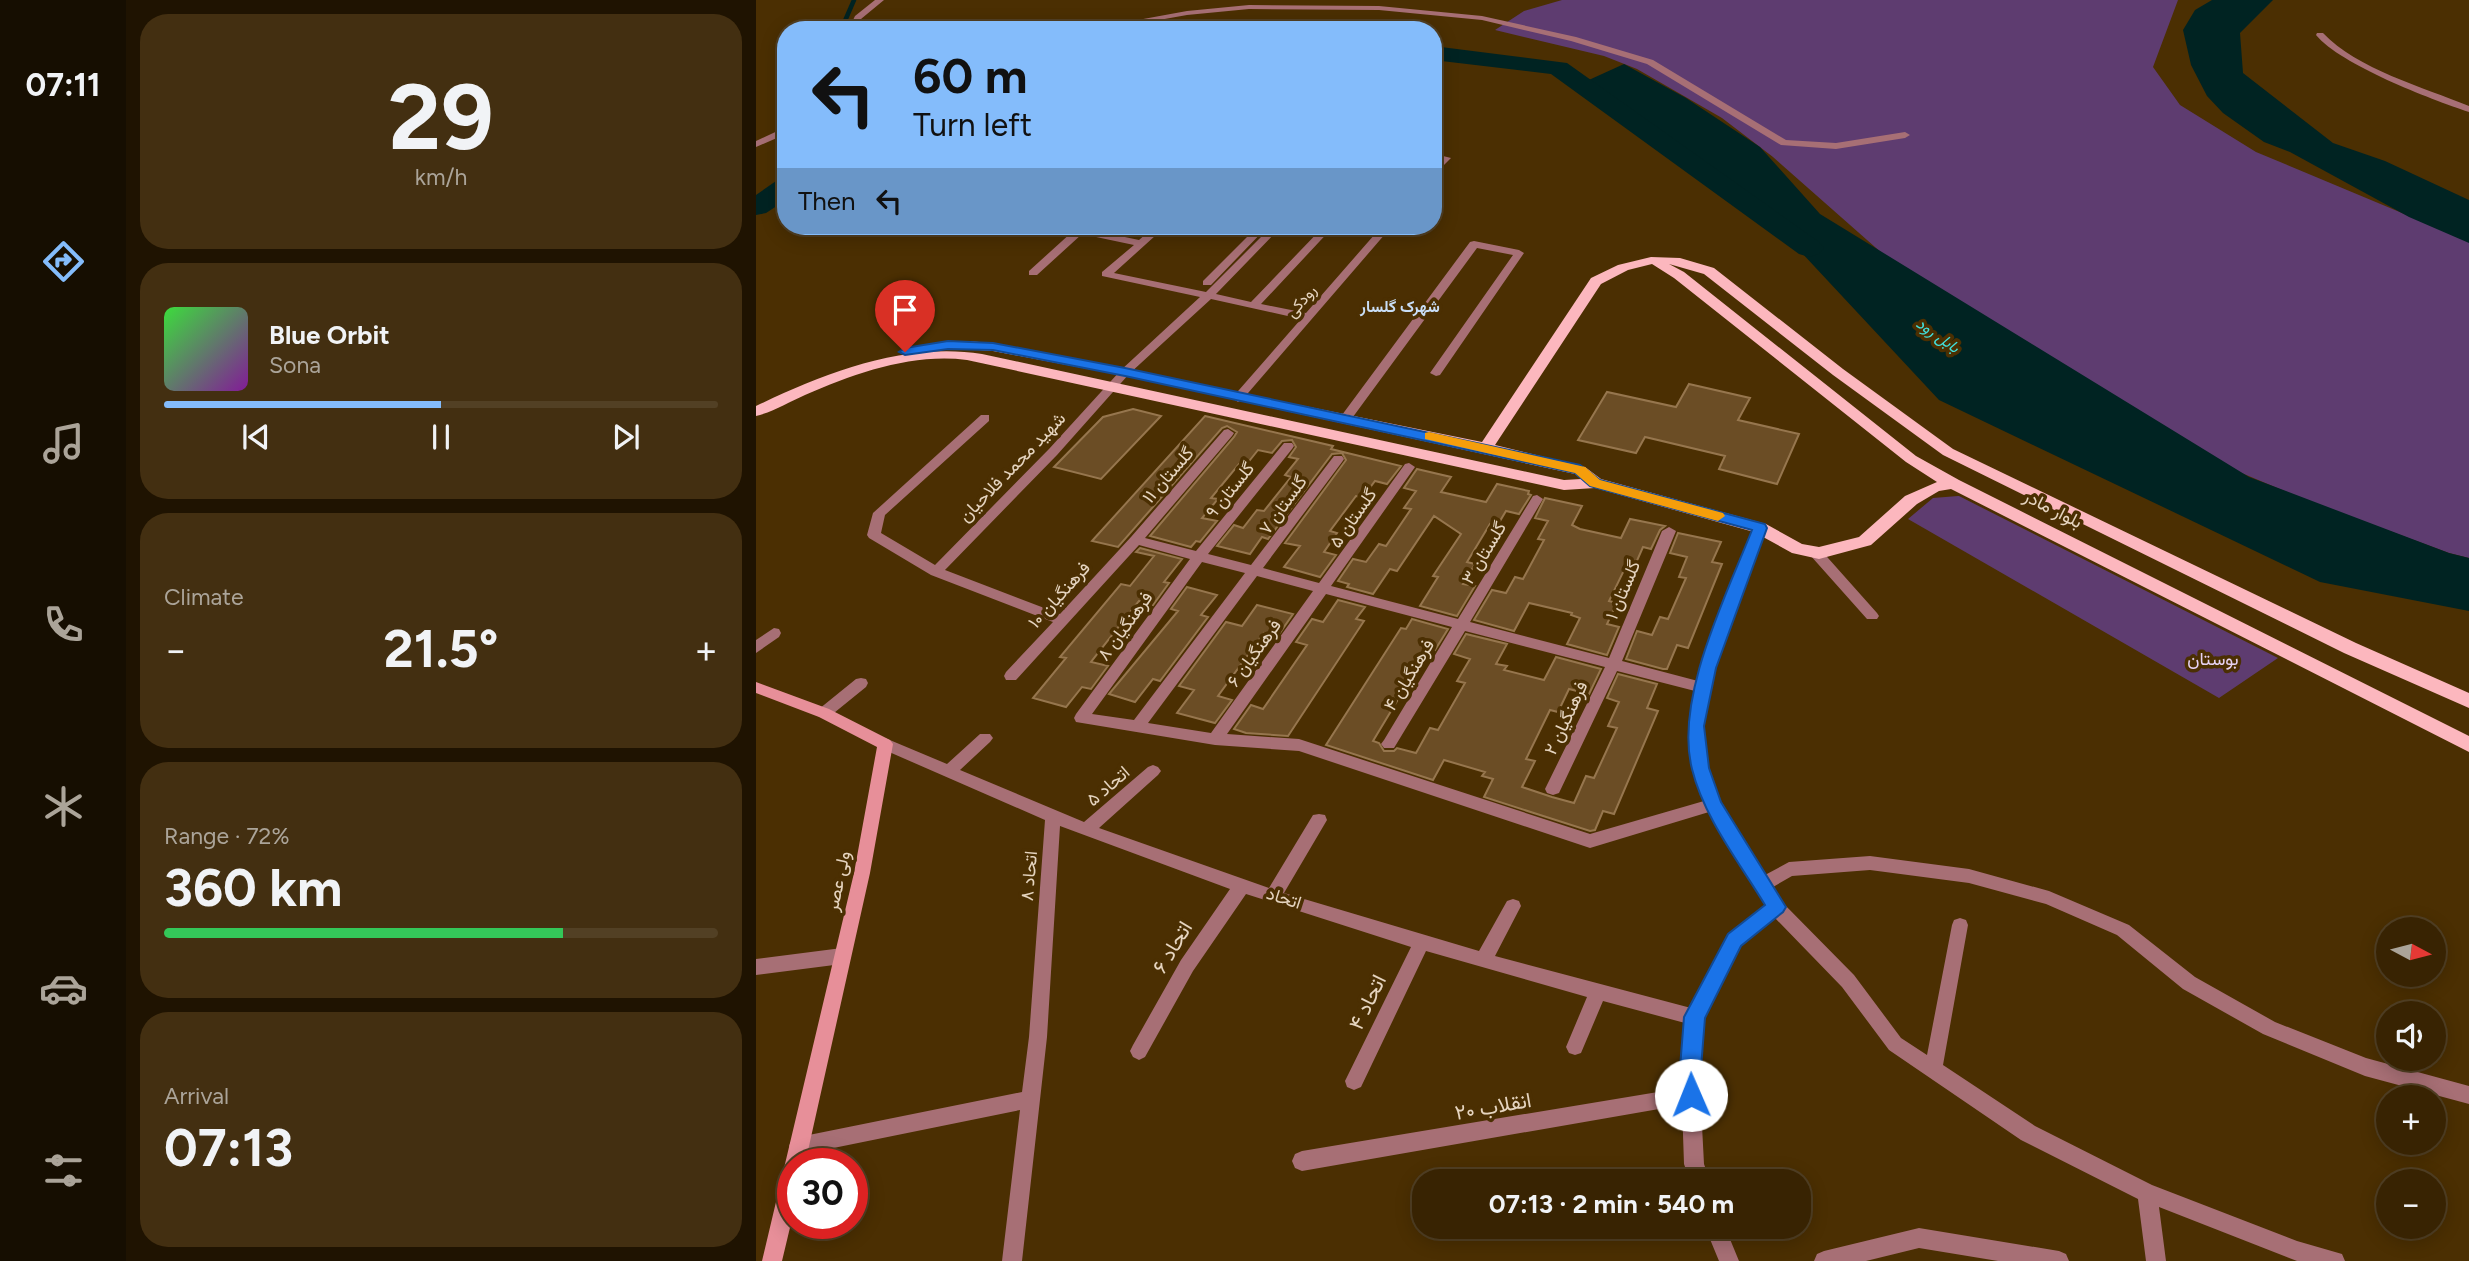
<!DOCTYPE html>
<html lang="en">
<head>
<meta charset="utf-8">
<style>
	:root { --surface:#382302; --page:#432f11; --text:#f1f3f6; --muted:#aba499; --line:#524024; --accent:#84bcfb }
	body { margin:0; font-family:Figtree,Vazirmatn,sans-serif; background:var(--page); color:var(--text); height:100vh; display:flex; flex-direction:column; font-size:26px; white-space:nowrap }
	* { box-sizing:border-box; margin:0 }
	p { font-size:23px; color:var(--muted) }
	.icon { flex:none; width:38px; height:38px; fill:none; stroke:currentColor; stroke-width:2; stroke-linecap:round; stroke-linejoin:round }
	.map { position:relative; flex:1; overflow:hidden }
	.sheet { display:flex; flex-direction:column; gap:14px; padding:14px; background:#1f1301; width:630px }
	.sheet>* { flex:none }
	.banner { position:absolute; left:21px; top:21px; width:665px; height:214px; border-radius:28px; box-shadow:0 4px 18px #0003,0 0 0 2px var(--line); background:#84bcfb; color:#111; overflow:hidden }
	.needle { width:46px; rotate:97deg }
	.fabs { position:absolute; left:1620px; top:917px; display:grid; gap:14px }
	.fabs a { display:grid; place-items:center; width:70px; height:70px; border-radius:50%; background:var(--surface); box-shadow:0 4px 18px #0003,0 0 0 2px var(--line); font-size:35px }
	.speed { position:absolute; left:21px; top:1148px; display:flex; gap:14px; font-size:35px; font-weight:700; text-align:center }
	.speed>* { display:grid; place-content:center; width:91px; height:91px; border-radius:50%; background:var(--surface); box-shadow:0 4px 18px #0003,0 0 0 2px var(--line); line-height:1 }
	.speed .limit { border:10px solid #d22; background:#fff; color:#111 }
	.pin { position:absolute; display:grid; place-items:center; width:60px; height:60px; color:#fff; margin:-72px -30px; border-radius:50% 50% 50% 0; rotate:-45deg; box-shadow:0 0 7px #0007 }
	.pin .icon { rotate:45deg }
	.me { position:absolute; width:77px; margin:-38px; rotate:359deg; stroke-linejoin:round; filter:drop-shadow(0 0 5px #0008) }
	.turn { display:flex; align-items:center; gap:24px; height:147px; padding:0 21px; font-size:32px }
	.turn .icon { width:91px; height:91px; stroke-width:2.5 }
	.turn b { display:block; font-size:49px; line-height:60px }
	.then { display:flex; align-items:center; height:66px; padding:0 21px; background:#0003; gap:14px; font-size:26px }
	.big { font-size:52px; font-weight:700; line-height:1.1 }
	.sheet .widget { flex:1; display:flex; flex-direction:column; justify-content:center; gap:10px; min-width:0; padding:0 24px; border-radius:28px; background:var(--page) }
	.sheet .dial { align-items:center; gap:0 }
	.dial b { font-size:91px; line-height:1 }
	.song { display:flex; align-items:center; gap:21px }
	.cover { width:84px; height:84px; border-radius:10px; background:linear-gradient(135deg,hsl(120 70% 55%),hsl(290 70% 35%)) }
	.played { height:7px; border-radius:4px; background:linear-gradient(90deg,var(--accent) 50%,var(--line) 50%) }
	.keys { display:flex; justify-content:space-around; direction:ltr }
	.heat { display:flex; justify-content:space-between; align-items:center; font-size:38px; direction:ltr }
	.charge { height:10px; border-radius:5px; background:linear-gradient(90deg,#34c759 72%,var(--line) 0) }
	.trip { position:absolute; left:656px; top:1169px; width:399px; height:70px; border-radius:28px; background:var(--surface); box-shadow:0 4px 18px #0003,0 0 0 2px var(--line); font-weight:700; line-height:70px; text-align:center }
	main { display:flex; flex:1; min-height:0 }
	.menu { display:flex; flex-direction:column; width:126px; justify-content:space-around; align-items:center; background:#160e01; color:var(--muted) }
	.menu .icon { width:49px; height:49px }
	.menu .on { color:var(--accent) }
	.menu b { font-size:32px; color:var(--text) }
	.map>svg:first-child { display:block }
	.green { fill:#5e3c70 }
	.water { fill:#002322 }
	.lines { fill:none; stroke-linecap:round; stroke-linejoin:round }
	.stream { stroke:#002322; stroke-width:4.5 }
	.river { fill:#002322; fill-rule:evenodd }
	.building { fill:#6b4d25; stroke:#96764e; stroke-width:2 }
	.street { fill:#a76f75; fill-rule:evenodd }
	.secondary { fill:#e78f99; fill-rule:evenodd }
	.primary { fill:#fcb7be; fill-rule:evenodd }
	.route { fill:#1a73e8; stroke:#114b97; stroke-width:2 }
	.slow { fill:#f59e0b }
	.labels { text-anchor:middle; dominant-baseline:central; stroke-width:7; stroke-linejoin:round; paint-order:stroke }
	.far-street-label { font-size:16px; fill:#e6d5c0; stroke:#4b2f02 }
	.far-neighbourhood-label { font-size:16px; font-weight:bold; fill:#c9def6; stroke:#4b2f02 }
	.far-water-label { font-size:16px; font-style:italic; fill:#41e1de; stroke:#4b2f02 }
	.street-label { font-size:18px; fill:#e6d5c0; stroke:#4b2f02 }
	.park-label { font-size:18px; fill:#e7d2f4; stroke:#4b2f02 }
	.near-street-label { font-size:21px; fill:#e6d5c0; stroke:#4b2f02 }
</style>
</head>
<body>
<main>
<nav class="menu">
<b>07:11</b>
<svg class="icon on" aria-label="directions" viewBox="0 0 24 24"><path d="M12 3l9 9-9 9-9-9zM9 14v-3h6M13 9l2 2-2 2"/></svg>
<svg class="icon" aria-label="music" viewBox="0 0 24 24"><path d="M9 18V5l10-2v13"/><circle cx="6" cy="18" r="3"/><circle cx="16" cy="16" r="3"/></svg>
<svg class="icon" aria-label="phone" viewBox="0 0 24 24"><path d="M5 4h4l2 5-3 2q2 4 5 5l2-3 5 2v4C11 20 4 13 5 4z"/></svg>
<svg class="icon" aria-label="climate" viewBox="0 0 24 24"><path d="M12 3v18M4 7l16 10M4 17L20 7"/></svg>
<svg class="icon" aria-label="car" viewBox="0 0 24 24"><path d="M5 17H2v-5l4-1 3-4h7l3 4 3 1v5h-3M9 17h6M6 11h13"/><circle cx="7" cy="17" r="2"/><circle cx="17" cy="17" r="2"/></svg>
<svg class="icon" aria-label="filters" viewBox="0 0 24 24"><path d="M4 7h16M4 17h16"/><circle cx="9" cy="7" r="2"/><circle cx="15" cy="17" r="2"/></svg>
</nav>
<section class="sheet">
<div class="widget dial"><b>29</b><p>km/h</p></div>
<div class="widget">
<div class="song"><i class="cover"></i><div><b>Blue Orbit</b><p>Sona</p></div></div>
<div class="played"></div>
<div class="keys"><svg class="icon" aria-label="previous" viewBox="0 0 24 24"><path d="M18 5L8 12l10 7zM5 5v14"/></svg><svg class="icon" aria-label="pause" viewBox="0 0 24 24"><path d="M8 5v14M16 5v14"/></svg><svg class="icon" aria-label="next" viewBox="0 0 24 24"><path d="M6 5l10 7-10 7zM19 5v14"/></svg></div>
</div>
<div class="widget"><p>Climate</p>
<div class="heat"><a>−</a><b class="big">21.5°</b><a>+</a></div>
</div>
<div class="widget"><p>Range · 72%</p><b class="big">360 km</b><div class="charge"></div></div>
<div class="widget"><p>Arrival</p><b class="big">07:13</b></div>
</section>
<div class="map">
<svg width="1713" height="1261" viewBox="0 0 1713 1261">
	<rect width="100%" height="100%" fill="#4b2f02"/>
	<path class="green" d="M806 0H1422L1397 67 1424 105 1500 152 1713 241V558L1693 553 1552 501 1383 430 1153 277 1017 157 966 118 881 69 848 56 739 30 768 11Z
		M1202 496H1203L1522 658 1463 698 1152 519 1177 498Z"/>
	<path class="water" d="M1456 0H1517L1484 33 1487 73 1577 143 1629 161 1713 200V243L1653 217 1534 152 1508 142 1467 113 1451 96 1435 65 1427 30 1439 10Z
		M868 64 930 98 1004 147 1064 214 1493 477 1693 553 1713 558V611L1564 582 1183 400 1017 222 824 84Z"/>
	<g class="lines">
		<path class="stream" d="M85 30 98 0"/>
		<path class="river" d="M677 46 811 63 1063 242 1068 248 1063 254 1053 257 1043 254 795 74 677 60Z
			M30 179V200L10 213 0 215V195L20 181Z"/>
	</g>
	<path class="building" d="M933 384 994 398 982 420 1043 434 1021 484 963 469 969 456 889 437 880 453 822 440 851 392 920 407Z
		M377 409 405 416 345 479 298 467 347 417Z
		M449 416 577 446 575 449 645 466 631 484 619 481 607 497 600 496 574 531 581 533 568 552 580 555 564 577 528 567 544 546 529 543 590 460 586 453 576 454 512 539 506 537 494 554 461 546 478 525 487 528 501 510 508 511 535 477 529 475 542 459 533 457 540 447 536 440 526 441 516 453 502 450 490 465 483 464 455 498 462 499 446 518 461 521 444 542 440 541 435 547 394 536 478 437 481 432 471 426 466 428 362 547 336 541Z
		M661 469 695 477 685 492 730 502 741 484 773 491 772 494 775 495 763 514 750 511 741 526 734 524 711 562 719 564 707 584 719 586 701 616 664 606 682 577 677 576 705 534 678 516 641 571 634 569 617 594 591 587 593 584 582 581 597 559 610 562 623 544 630 546 655 509 648 508 660 491 648 488Z
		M789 498 826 506 816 525 824 529 865 538 874 519 909 526 904 530 895 549 887 547 880 563 872 562 853 601 861 603 851 624 863 627 851 655 811 644 824 618 815 615 816 613 773 603 758 631 718 620 736 590 750 593 759 577 767 579 788 540 782 539 792 521 779 518Z
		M922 533 965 542 956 562 966 564 932 648 921 645 911 669H907L870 659 881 631 896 635 904 617 912 619 930 578 923 577 931 557 914 553Z
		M384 548 426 559 408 582 413 583 397 605 383 601 335 662 352 666 335 689 326 687 310 707 277 698 310 658 304 657 365 584 374 586 398 556 380 552Z
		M431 587 461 595 445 615 452 617 404 681 397 679 379 702 353 694 422 611 415 609Z
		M582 600 609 607 600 619 608 621 532 736 490 733 478 729 495 705 507 709 551 645 540 642 556 619 567 622Z
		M501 605 537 614 521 637 508 633 462 696 476 700 459 723 421 713 438 690 423 686 470 622 486 626Z
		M656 619 692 629 679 650 673 648 617 741 623 743 628 751H638L641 748 660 753 674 728 682 730 709 683 701 681 714 659 698 654 710 634 751 644 740 664 751 666 748 670 788 680 800 657 845 669 833 694 813 689 802 712 794 710 770 759 779 761 766 787 796 797 818 803 830 776 838 778 861 728 852 726 863 702 851 698 862 674 901 684 891 708 902 711 858 814 847 811 839 830 834 831 728 797 737 779 726 776 729 772 688 760 677 780 570 745 645 628 650 629Z"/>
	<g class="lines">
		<path class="street" d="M119 0H128L105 19 100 30H92L99 16Z
			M493 5 623 6 726 16 820 37 897 60 1030 140 1080 143 1149 132 1154 135 1149 138 1080 149 1025 145 891 64 815 41 726 20 623 10 493 9 431 15 347 30H327L431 11Z
			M1561 33H1567C1601 69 1667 87 1713 106V112C1674 99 1585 65 1560 35Z
			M30 127V134L0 147V141Z
			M687 156 695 158 677 176V167Z
			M296 226H332L331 229 383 240 399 226H410L358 273 450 292 516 226H526L460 294 495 302 568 226H578L505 304 550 313 626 226H636L486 400 482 402 476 398 545 319 455 299 373 374 301 455 189 570 304 614 375 537 468 430 472 429 478 433 476 436 389 538 440 551 528 443H536L538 446 536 449 452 554 495 565 578 456H586L588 459 586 462 507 568 563 583 649 464 653 463 659 467 575 586 702 619 777 496 781 495 787 499 714 622 853 658 906 531 913 527 920 531 866 661 942 681 998 528 1004 524 1009 525 1010 528 959 668 946 726 952 768 964 803 1009 875 1033 862 1114 856 1213 869 1293 891 1373 925 1439 977 1519 1022 1610 1058 1713 1086V1104L1609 1076 1507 1034 1427 989 1361 935 1290 904 1213 883 1114 870 1036 876 1017 887 1026 902 1098 975 1145 1038 1171 1055 1196 925 1198 920 1204 918 1210 920 1212 925 1187 1065 1279 1126 1396 1185 1541 1241 1586 1254 1589 1261H1541L1403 1207 1410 1261H1390L1382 1199 1265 1140 1133 1050 1086 987 1019 918 985 945 948 1018 943 1068 948 1164 954 1181H934L928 1164 926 1105 546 1171 539 1168 536 1161 539 1154 546 1151 926 1088 925 1068 929 1023 847 1001 825 1053 819 1055 813 1053 810 1047 831 997 670 951 605 1087 598 1090 591 1087 589 1081 655 947 490 894 437 971 389 1057 383 1060 377 1057 374 1051 377 1045 425 960 474 889 304 826 291 1037 266 1261H246L264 1110 43 1155 36 1153 33 1146 36 1139 43 1137 266 1092 273 1037 289 820 124 748 121 744 124 740 129 738 191 764 224 734H234L237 738 234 742 204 770 328 822 392 767 397 765 402 767 405 771 402 775 343 828 513 888 557 815 563 814 569 815 571 820 528 893 723 951 751 901 757 899 763 901 765 906 739 956 935 1008 973 935 1010 905 953 812 834 848 543 751 459 745 320 722 318 718 320 714 434 559 383 545 260 680H250L248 676 250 672 297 622 175 575 113 538 111 535 117 513 225 415H233V421L129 515 125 533 179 565 293 449 365 370 444 297 346 276V272L378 245 326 234 281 275H273V271L316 232ZM446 562 489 573 378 720 336 714ZM501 576 557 591 455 733 392 723ZM570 594 696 627 628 740 625 744 628 748H638L709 631 849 667 789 789 791 793 797 795 803 793 861 671 939 691 932 726 936 768 948 801 834 834 543 739 471 734Z
			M502 226H512L455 285H447V281Z
			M718 241 763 250 768 253 684 375 680 376 674 373 757 255 721 248 594 421H586V415L714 242Z
			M1059 548 1064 549 1121 613 1123 616 1121 619H1111L1054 555 1052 552 1054 549Z
			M18 628 23 629 25 633 23 637 0 653V640Z
			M105 678 110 679 112 683 110 687 73 717H63L61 713 63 709 100 679Z
			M86 948 92 951 95 956 92 961 86 964 0 975V959Z
			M949 1227H969L983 1261H963Z
			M1163 1228 1303 1251 1310 1254 1313 1261H1242L1163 1248 1110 1261H1058L1061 1254 1068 1251Z"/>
		<path class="secondary" d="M0 682 73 709 134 740 137 744 114 873 49 1164H37V1215L26 1261H6L98 873 121 747 63 717 0 693Z"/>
		<path class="primary" d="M895 257 924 258 958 268 1087 369 1197 449 1600 643 1713 693V708L1588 653 1187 455 1077 375 948 274 913 264 928 272 1160 456 1203 480 1713 736V752L1195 489 1183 491 1161 504 1115 545 1063 559 1036 553 998 532 839 488 808 490 211 360C156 353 100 373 49 395 33 402 17 412 0 416V406C70 373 147 342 226 354L808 480 825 479 819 474 369 376 237 351 209 349 202 345 209 341 237 343 726 442 835 278 862 265ZM896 264 918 278 1150 462 1181 482 1149 496 1103 537 1063 547 1046 544 1010 524 845 479 829 467 739 445 845 284 872 270Z"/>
	</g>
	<path class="route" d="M192 341 237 343 369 368 824 465 844 480 1009 524 1011 528 960 668 948 726 953 768 965 802 1030 907 1027 912 985 946 949 1018 945 1068 946 1095 943 1103 935 1105 928 1103 925 1095 924 1068 928 1017 972 934 1009 905C983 862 948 818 936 769 918 699 970 596 996 530L834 486 819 473 369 376 237 350 192 349 149 355 143 352 149 348Z"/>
	<path class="slow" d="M673 432 829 467 844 480 967 513 969 516 962 521 834 486 819 473 669 439V433Z"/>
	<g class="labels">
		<g class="far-street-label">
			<text transform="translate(545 301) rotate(-49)">رودکی</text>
		</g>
		<g class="far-neighbourhood-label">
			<text x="644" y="306">شهرک گلسار</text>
		</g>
		<g class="far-water-label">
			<text transform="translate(1182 335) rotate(35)">بابل رود</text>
		</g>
		<g class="street-label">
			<text transform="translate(256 467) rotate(-46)">شهید محمد فلاحیان</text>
			<text transform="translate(412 475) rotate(-49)">گلستان ۱۱</text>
			<text transform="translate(474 490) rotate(-51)">گلستان ۹</text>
			<text transform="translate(527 505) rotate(-54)">گلستان ۷</text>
			<text transform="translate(1297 509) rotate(27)">بلوار مادر</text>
			<text transform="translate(597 518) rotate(-55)">گلستان ۵</text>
			<text transform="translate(728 553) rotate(-59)">گلستان ۳</text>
			<text transform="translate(867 590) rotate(-67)">گلستان ۱</text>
			<text transform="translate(303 595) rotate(-48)">فرهنگیان ۱۰</text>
			<text transform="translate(369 626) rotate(-54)">فرهنگیان ۸</text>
			<text transform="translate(498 653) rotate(-54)">فرهنگیان ۶</text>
			<text transform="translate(653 675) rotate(-59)">فرهنگیان ۴</text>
			<text transform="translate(810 718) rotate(-65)">فرهنگیان ۲</text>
			<text transform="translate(352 786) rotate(-41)">اتحاد ۵</text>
			<text transform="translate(273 876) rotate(-85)">اتحاد ۸</text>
			<text transform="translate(82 881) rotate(-78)">ولی عصر</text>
			<text transform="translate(528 898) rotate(18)">اتحاد</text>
		</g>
		<g class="park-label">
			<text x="1457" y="659">بوستان</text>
		</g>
		<g class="near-street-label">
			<text transform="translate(416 947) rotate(-59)">اتحاد ۶</text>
			<text transform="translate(611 1002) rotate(-64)">اتحاد ۴</text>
			<text transform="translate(737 1106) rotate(-10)">انقلاب ۲۰</text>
		</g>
	</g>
</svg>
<div class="fabs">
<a><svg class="needle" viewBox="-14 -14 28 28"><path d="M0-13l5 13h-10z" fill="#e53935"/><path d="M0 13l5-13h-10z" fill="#aba499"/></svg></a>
<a><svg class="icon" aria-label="sound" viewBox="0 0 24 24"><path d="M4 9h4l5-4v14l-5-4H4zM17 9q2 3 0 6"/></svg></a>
<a>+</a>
<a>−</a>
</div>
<div class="speed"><div class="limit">30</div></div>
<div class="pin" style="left:149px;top:352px;background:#d93025"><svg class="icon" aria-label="arrive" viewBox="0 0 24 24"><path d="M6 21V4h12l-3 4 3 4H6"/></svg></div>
<svg class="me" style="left:935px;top:1095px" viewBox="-20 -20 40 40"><circle r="19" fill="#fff"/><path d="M0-13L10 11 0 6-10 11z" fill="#1a73e8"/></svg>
<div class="trip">07:13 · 2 min · 540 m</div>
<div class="banner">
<div class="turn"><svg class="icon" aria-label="left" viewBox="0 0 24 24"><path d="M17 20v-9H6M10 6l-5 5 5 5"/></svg><div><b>60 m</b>Turn left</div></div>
<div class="then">Then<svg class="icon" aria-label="left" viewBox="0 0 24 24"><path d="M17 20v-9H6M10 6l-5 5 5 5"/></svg></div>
</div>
</div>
</main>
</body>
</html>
